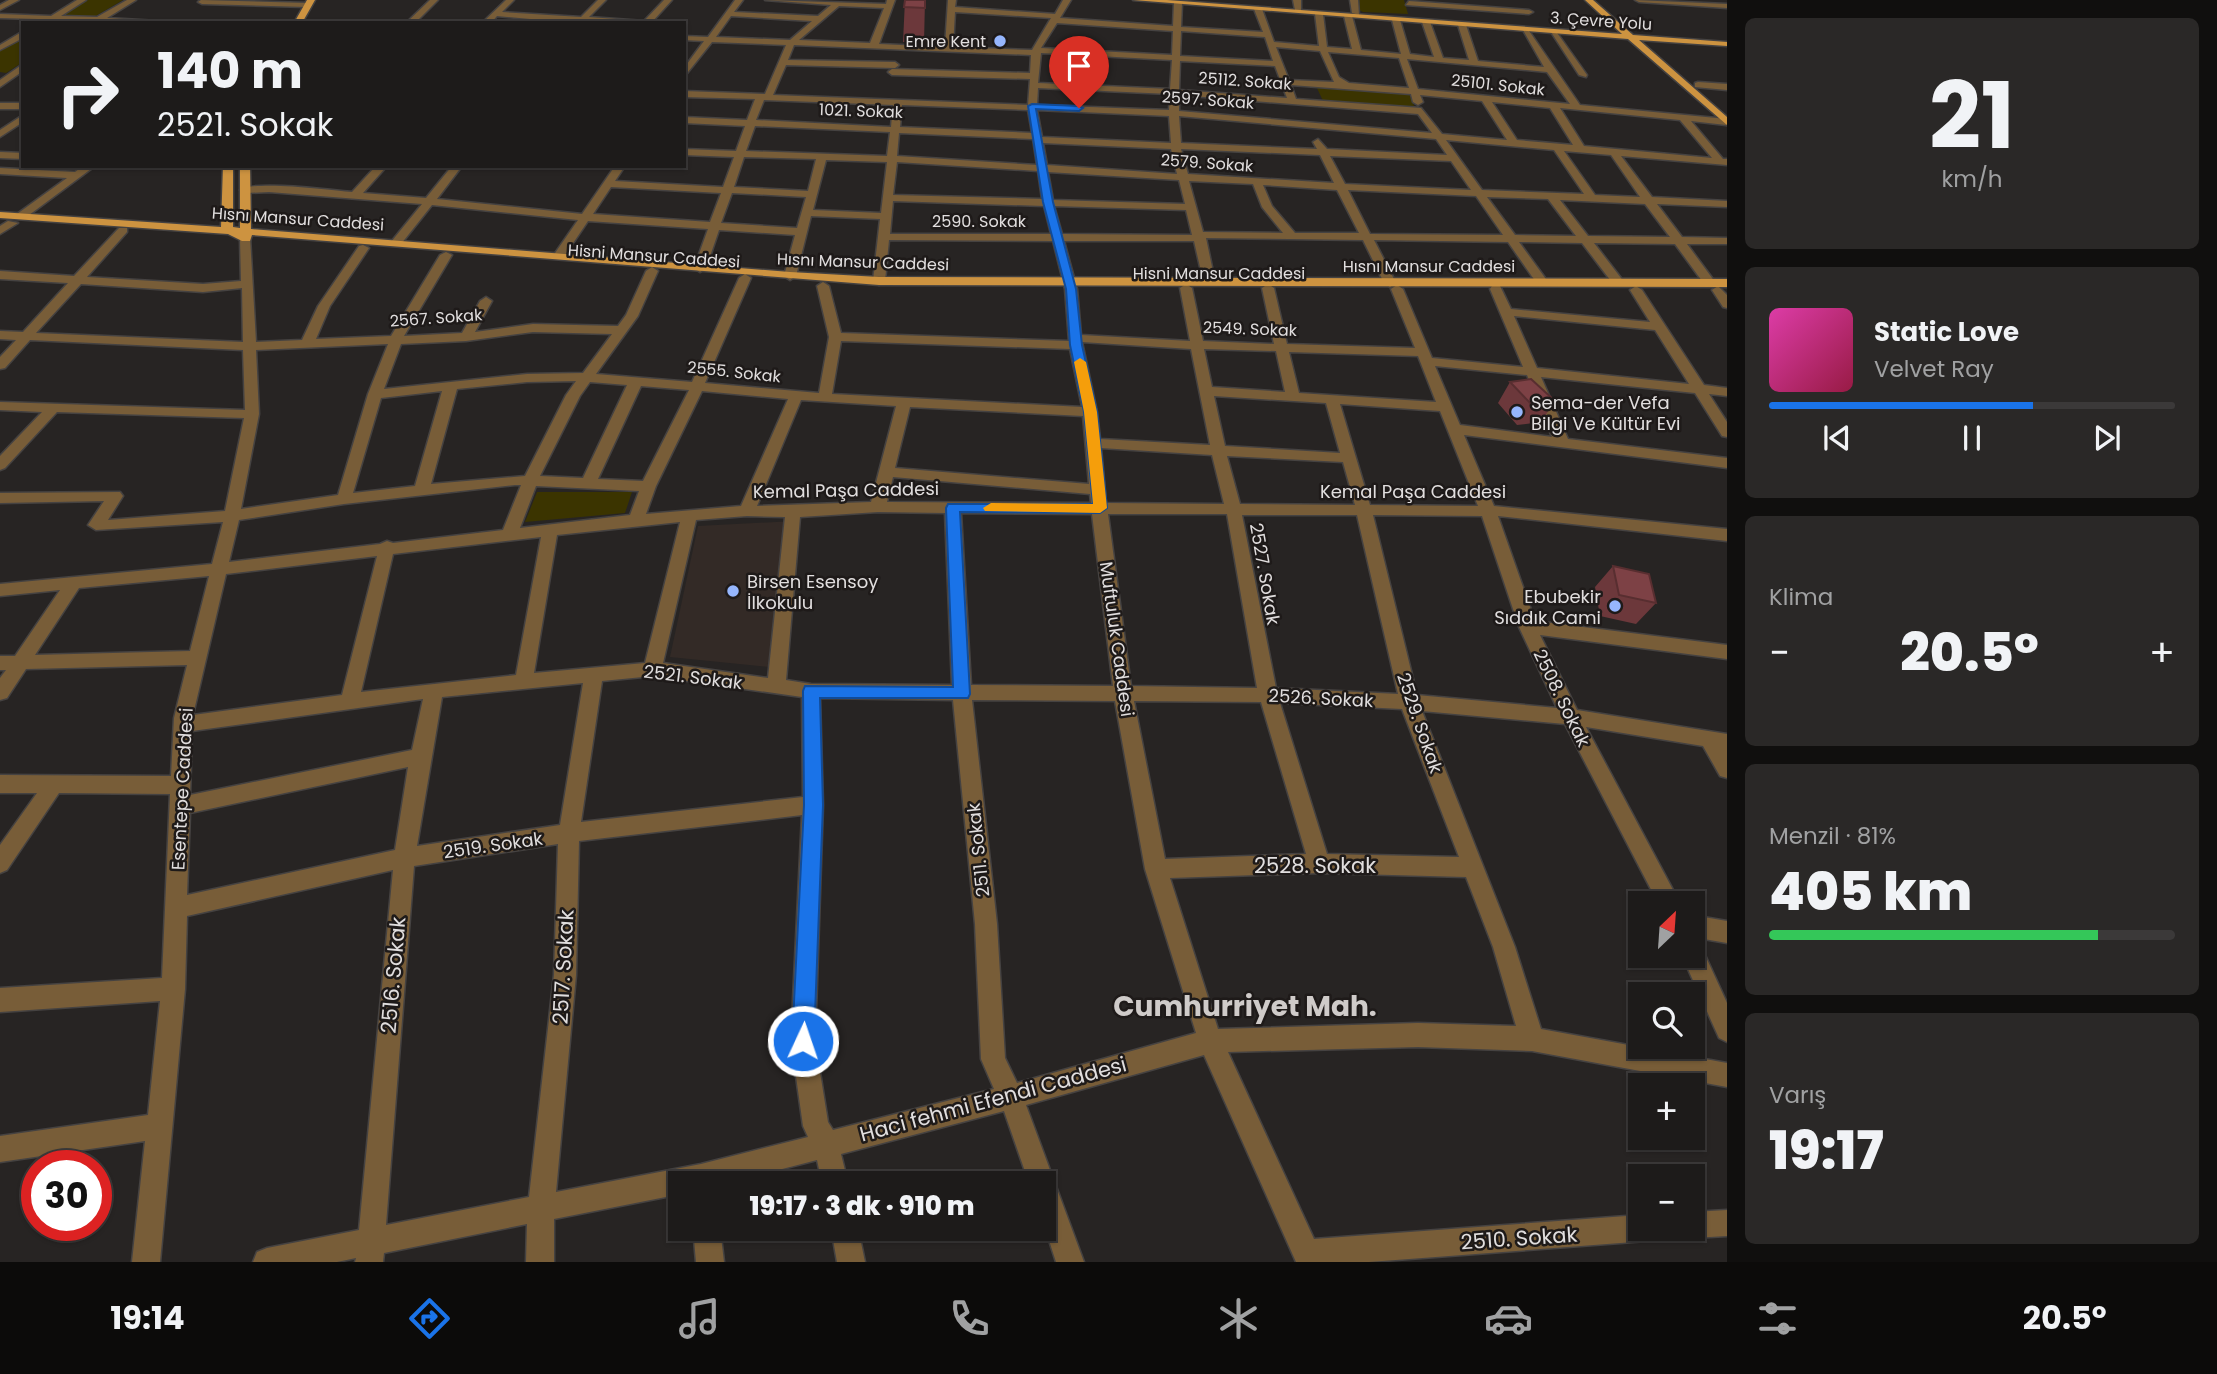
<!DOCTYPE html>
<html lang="tr">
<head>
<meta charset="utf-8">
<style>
	:root { --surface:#1d1b1a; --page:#2a2827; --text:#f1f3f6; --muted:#a0a1a2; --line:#3b3939; --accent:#1a73e8 }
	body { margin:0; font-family:Poppins,sans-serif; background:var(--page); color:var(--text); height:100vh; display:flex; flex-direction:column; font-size:26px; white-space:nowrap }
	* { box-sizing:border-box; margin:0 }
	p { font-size:23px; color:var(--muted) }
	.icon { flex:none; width:38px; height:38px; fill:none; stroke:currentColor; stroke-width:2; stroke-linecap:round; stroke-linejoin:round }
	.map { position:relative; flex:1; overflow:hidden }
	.side { display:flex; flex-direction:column; gap:18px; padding:18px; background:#100f0e; width:490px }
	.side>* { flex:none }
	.guide { position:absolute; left:21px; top:21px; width:665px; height:147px; border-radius:0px; box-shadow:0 2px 5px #0004,0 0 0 2px var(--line); background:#1d1b1a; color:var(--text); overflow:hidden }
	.needle { width:46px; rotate:25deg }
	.tools { position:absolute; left:1628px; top:891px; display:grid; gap:14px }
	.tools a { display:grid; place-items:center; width:77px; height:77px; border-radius:0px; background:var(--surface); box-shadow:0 2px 5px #0004,0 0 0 2px var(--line); font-size:35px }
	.speed { position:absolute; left:21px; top:1150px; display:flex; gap:14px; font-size:35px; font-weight:700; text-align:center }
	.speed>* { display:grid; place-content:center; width:91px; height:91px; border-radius:50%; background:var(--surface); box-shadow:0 2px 5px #0004,0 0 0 2px var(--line); line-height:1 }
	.speed .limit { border:10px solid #d22; background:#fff; color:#111 }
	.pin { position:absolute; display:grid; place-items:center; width:60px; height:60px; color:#fff; margin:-72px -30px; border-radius:50% 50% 50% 0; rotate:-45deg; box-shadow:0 0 7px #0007 }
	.pin .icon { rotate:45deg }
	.me { position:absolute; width:77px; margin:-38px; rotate:3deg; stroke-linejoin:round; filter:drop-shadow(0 0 5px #0008) }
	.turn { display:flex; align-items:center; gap:24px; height:147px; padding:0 21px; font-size:32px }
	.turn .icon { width:91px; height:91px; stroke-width:2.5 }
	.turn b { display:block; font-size:49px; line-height:60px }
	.big { font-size:52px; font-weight:800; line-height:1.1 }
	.side .tile { flex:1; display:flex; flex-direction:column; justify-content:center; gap:10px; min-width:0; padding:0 24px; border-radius:10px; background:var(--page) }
	.side .dial { align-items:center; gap:0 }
	.dial b { font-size:91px; line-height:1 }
	.song { display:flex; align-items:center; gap:21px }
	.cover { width:84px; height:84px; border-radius:10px; background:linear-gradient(135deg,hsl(320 70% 55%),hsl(340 70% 35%)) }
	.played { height:7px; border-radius:4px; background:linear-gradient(90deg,var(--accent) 65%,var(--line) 65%) }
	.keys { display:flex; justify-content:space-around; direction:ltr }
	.heat { display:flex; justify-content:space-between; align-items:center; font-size:38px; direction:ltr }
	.charge { height:10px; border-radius:5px; background:linear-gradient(90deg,#34c759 81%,var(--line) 0) }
	.trip { position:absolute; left:668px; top:1171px; width:388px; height:70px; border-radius:0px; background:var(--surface); box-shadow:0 2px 5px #0004,0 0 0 2px var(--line); font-weight:800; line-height:70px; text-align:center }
	.tabs { display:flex; height:112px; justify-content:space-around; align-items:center; background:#0c0b0a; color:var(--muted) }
	.tabs .icon { width:49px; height:49px }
	.tabs .current { color:var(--accent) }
	.tabs b { font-size:32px; color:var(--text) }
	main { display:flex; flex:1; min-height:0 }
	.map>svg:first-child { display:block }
	.built { fill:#332a26 }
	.green { fill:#3b3400 }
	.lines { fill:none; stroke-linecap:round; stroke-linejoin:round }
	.minor-casing { stroke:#454241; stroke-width:3 }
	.major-casing { stroke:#454241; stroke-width:3 }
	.minor { fill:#785d38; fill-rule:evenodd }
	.major { fill:#cd9340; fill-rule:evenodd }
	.wall { fill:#6c383b }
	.building { fill:#7d4145; stroke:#582e30; stroke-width:2 }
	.route { fill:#1a73e8; stroke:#114b97; stroke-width:2 }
	.slow { fill:#f59e0b }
	.poi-dot { fill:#96b6fd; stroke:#1e1a19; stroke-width:2.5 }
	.labels { text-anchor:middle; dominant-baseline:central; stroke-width:5; stroke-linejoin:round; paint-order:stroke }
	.far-street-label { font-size:16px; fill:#e1dede; stroke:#1e1a19 }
	.far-poi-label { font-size:16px; fill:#e1dede; stroke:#1e1a19; text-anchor:end }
	.poi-label { font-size:18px; fill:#e1dede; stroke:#1e1a19; text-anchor:start }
	.street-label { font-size:18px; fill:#e1dede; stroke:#1e1a19 }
	.near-street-label { font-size:21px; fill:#e1dede; stroke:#1e1a19 }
	.near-district-label { font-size:28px; font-weight:bold; fill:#cfcbc9; stroke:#1e1a19 }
</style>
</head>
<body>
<main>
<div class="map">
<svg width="1727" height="1262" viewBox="0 0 1727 1262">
	<rect width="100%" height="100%" fill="#272423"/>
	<path class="built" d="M795 521 769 667 670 657 698 526Z"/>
	<path class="green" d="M88 0H123L94 17 63 15Z
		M1357 0H1404L1408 14 1363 12 1359 10Z
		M23 38V62L6 73 0 72V51Z
		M1316 86 1409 94 1416 110 1323 101Z
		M537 492H632L625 513 525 522Z"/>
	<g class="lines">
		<defs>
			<path id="minor" d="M9 0H19L0 10V5Z
				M77 0H86L61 16 97 17 127 0H136L107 18 191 23 0 18V14L51 16Z
				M201 0 307 3 311 5 307 7 202 4 198 2Z
				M430 0H438L415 23H406Z
				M506 0H514L502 12 581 17 598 0H606L589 17 644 21 664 0H672L651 23H575L497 16 491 23H482Z
				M735 0H743L734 12 818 16 831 5 765 0 886 4 887 0H895L879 44 945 47 948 0H956L955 7 1055 14 1063 0H1071L1060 18 1173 26 1174 3 1178 1 1182 3 1181 27 1263 32 1254 9 1258 7 1262 9 1274 42 1319 46 1315 14 1319 12 1323 14 1327 47 1352 49 1344 16 1348 14 1352 16 1361 50 1401 54 1392 20 1396 18 1400 20 1410 54 1434 57 1422 22 1426 20 1430 22 1443 58 1469 60 1458 25 1462 23 1466 25 1478 61 1544 67 1523 30 1527 28 1580 105 1727 119 1726 125 1691 121 1723 159H1727V165L1621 156 1652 197 1727 201V207L1657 204 1682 237 1727 238V244H1687L1715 282 1709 286 1705 285 1675 244 1594 243 1624 282 1618 286 1614 285 1582 243 1519 242 1548 282 1542 286 1538 285 1508 242 1374 240 1396 283 1390 287 1384 283 1363 240 1206 238 1212 267 1219 281 1213 285 1209 284 1200 267 1194 241H1064L1077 289 1081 335 1190 341 1180 288 1186 284 1192 288 1203 341 1274 344 1262 288 1268 284 1274 288 1287 344 1415 348 1391 289 1397 285 1403 289 1432 358 1523 367 1490 289 1492 286H1500L1511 309 1650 322 1630 290 1636 286 1642 290 1704 385 1727 388V396L1709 394 1727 422V437L1722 436 1695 393 1541 377 1568 439 1727 458V468L1464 435 1494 506 1727 529V541L1498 516 1535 621 1727 645V659L1540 635 1577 710 1727 734V778L1720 776 1703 746 1586 727 1680 903H1658L1565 724 1422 711 1515 947 1541 1029 1727 1063V1087L1532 1051 1418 1047 1228 1052 1314 1239 1640 1215V1228H1660L1657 1238 1647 1241 1369 1262H1296L1204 1055 1026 1105 1084 1262H1056L1045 1228V1183H1029L1004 1111 841 1154 848 1183H822L817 1160 728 1183H681V1194L554 1219V1262H526L527 1224 384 1253 383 1262H355L356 1258 337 1262H253L257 1252 267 1248 359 1230 393 870 187 916 185 989 160 1262H132L145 1141 0 1162V1136L148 1115 160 1001 0 1012V988L162 978 170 794 59 793 7 870 0 873V845L37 793H0V775L171 776 174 718 187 665 26 669 7 698 0 700V678L6 670H0V656H15L60 590 0 596V584L212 564 223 522 96 530 88 525 104 501 0 503V493L120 492 123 496 108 520 225 511 244 418 57 412 5 468 0 470V456L42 412 0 410V402L245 410 243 350 30 340 5 368 0 369V357L16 340 0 339V331L23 332 68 283 0 279V271L74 276 119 228H127V232L87 277 203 284 241 281 240 239 250 237 256 342 302 340 318 306 359 246 363 245 369 248 330 306 316 339 391 336 440 255 446 252 452 255 404 336 462 333 480 301 486 297 492 301 475 332 533 324 618 326 626 315 646 271 652 267 658 271 638 316 596 374 692 382 739 278 745 274 751 278 705 383 819 393 829 337 817 286 823 282 829 286 841 333 1069 341 1065 289 1053 241 889 240 885 281 879 285 873 281 880 219 811 216 796 276 790 280 784 276 795 235 719 230 706 268 700 272 694 268 708 229 588 221 563 258 559 259 553 256 578 220 432 205 401 244 397 245 391 242 422 204 269 192 245 193 240 190C255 180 330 190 352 192L376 166H387L363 193 426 198 452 166H462L437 199 582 214 615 166H625L615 181 723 187 734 157 684 155V149L736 151 745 126 684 123V117L747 120 755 99 684 97V91L765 94 786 45 712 42 684 77V68L704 41 684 40V36L708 37ZM839 6 884 8 870 43 799 40ZM955 12 1051 18 1032 50 953 47ZM731 16 812 21 790 40 716 37ZM1057 23 1173 31 1172 55 1041 48ZM1181 31 1265 37 1273 61 1180 56ZM794 45 1031 55 1030 73 892 69 888 72 892 75 1030 79 1028 105 773 95 786 65 895 68 899 65 895 62 788 60ZM1276 47 1320 51 1334 82 1289 80ZM1328 52 1399 58 1409 88 1349 83 1339 77ZM1041 53 1172 60 1170 89 1038 83ZM1407 59 1547 72 1570 104 1418 89ZM1180 61 1275 66 1287 98 1179 90ZM1291 85 1411 94 1413 102 1418 105 1423 102 1420 95 1482 101 1507 140 1442 134 1421 108 1296 99ZM1038 88 1170 94 1169 110 1037 105ZM1179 95 1418 114 1432 133 1179 111ZM764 100 893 105 891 127 756 120ZM1492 102 1550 108 1573 145 1517 140ZM902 105 1028 110 1032 133 900 127ZM1560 108 1680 120 1712 158 1584 146ZM1037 110 1169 116 1171 143 1042 137ZM1179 116 1436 139 1447 155 1327 149 1318 139 1313 142 1317 149 1181 143ZM755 126 890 132 887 156 746 151ZM899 133 1033 139 1037 165 897 156ZM1446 140 1554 150 1584 194 1482 190ZM1043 143 1171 149 1177 174 1047 165ZM1181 149 1320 155 1334 183 1188 174ZM1564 151 1611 155 1640 197 1595 195ZM1330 156 1451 161 1471 190 1345 184ZM744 157 816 159 808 191 734 187ZM826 160 887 162 881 213 813 210ZM897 162 1038 171 1042 199 893 195ZM1048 172 1179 180 1185 204 1053 200ZM1189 181 1253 184 1262 207 1283 233 1203 232ZM1263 185 1337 190 1359 233H1295L1272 206ZM611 187 721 193 710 222 593 214ZM1348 190 1476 196 1503 235 1370 234ZM732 193 806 197 797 228 721 223ZM1487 197 1548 199 1576 236 1515 235ZM1560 200 1645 204 1670 237 1588 236ZM893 201 1044 206 1051 234H890ZM1054 206 1186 210 1192 235 1062 234ZM81 284 203 292 242 288 243 342 36 333ZM1514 316 1655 330 1689 384 1537 368ZM533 332 612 334 583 373 527 374 384 389 401 344 466 341ZM841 341 1070 349 1082 407 832 394ZM1082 342 1191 349 1210 445 1100 439 1097 412ZM388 344 368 394 338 495 241 509 259 414 256 350ZM1204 349 1276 351 1285 392 1212 387ZM1289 352 1418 356 1436 402 1299 393ZM1435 366 1527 375 1552 437 1460 425ZM576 381 566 395 525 476 431 484 457 389 527 382ZM590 382 627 385 583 478 540 476 580 396ZM641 386 689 390 643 481 598 479ZM442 391 415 486 353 493 381 398ZM702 391 788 399 741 506 646 514 656 486ZM1214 396 1326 403 1340 453 1225 446ZM801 400 896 406 871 502 757 506ZM1340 404 1440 411 1478 506 1370 505ZM910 407 1083 416 1089 484 895 468ZM1101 448 1212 455 1224 504 1106 503ZM1227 456 1343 462 1355 505 1240 504ZM893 477 1090 494 1091 503 887 502ZM515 485H521L503 530 393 543 387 541 380 544 229 562 239 520 344 504ZM536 486 639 491 630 515 520 528ZM878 512 945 513 952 685 811 684 786 680 800 517ZM961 513 1092 514 1113 686 971 685ZM1108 514H1227L1257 688 1131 686ZM1242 515H1357L1398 694 1276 688ZM1373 515 1482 516 1519 627 1557 708 1417 695ZM747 516 785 517 768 678 663 663 696 520ZM680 522 645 663 534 673 557 535ZM541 537 516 675 361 692 393 554ZM377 556 342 695 193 715 226 574ZM209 576 190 651 35 655 79 588ZM653 676 802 697 803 797 581 822 602 681ZM583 683 560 825 417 846 442 697ZM820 698 953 700 975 924 981 1059 994 1089 833 1130 828 1122 815 1041 823 805ZM423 699 412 750 190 795 192 731ZM972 700 1115 701 1145 869 1196 1033 1017 1083 1005 1058 997 924ZM1134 701 1261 702 1306 854 1165 859ZM1280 703 1402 709 1459 857 1327 854ZM408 767 395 850 187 895 190 813ZM802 815 791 1041 803 1126 808 1137 701 1164 556 1192 576 975 579 841ZM558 844 554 975 529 1197 386 1225 414 866ZM1319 873 1466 877 1493 947 1516 1026 1418 1023 1218 1029 1170 878Z
				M1293 0H1301V10H1295Z
				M1350 0H1358L1359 15 1352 13Z
				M1635 0 1727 4V8L1639 2Z
				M1409 1 1529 10 1533 12 1529 14 1406 5Z
				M1555 30 1587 75 1586 77 1579 75 1551 32Z
				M20 33H23V38L0 50V45Z
				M23 64V71L0 87V80Z
				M1698 82 1727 84V90L1695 87V83Z
				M0 103H23V109H0Z
				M23 115V122L0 137V130Z
				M0 152 23 153V159L0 158Z
				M83 166H95L25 218H17V214L67 178 0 174V168L75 172Z
				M8 221 18 223 0 234V226Z
				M1718 286 1727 295V308L1723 307 1712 290Z
				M1692 915 1727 921V943L1692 937Z
				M1692 941 1700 944 1727 1003V1042L1719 1038 1682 956H1692Z
				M1727 1210V1236L1692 1238 1682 1235 1680 1228H1692V1212Z
				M693 1228H720L724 1262H696Z
				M831 1228H858L865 1262H837Z"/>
			<path id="major" d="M307 0H315L302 23H294Z
				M1133 0H1167L1622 34 1585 0H1593L1633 35 1727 42V46L1639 40 1727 117V125L1628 39Z
				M223 166H233V227L240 228V166H250L251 229 790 272 879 277 1727 279V287L879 285 252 235 250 241H242L228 234 0 218V212L221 227Z"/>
		</defs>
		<use href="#minor" class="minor-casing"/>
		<use href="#major" class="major-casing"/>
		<use href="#minor" class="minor"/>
		<use href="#major" class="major"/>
	</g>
	<path class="wall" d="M905 0H925L924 43 903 42Z
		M1510 382 1555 401 1541 422 1517 425 1498 403Z
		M1613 566 1656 603 1636 624 1600 616 1595 587Z"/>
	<path class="building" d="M905 0H925V8L904 7Z
		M1531 379 1555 401 1531 404 1510 382Z
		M1613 566 1649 574 1656 603 1619 595Z"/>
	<path class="route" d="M1032 104 1079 106 1083 108 1079 111 1036 109 1053 202 1076 289 1082 345 1097 412 1107 508 1100 513 960 512 970 694 968 698H820L823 805 814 1041 811 1049 803 1052 795 1049 792 1041 804 805 803 691 805 686 953 687 946 508 948 504H1093L1084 412 1070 345 1066 289 1043 202 1028 106Z"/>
	<path class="slow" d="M1080 358 1086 362 1097 412 1107 508 1100 513 985 511 983 508 991 503 1093 504 1084 412 1074 362Z"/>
	<g class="poi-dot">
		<circle cx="1000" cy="41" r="7"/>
		<circle cx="1517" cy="412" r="7"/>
		<circle cx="733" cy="591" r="7"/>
		<circle cx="1615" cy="606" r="7"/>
	</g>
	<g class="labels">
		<g class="far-street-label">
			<text transform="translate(1601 21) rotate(4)">3. Çevre Yolu</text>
			<text transform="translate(1245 81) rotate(4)">25112. Sokak</text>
			<text transform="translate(1498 85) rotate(6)">25101. Sokak</text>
			<text transform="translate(1208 100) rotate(4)">2597. Sokak</text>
			<text transform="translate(861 111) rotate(2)">1021. Sokak</text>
			<text transform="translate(1207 163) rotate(4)">2579. Sokak</text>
			<text transform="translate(298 219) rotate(4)">Hısnı Mansur Caddesi</text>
			<text x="979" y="221">2590. Sokak</text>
			<text transform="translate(654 256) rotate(4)">Hisni Mansur Caddesi</text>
			<text transform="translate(863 262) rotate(2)">Hısnı Mansur Caddesi</text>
			<text x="1429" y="266">Hısnı Mansur Caddesi</text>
			<text x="1219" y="273">Hisni Mansur Caddesi</text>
			<text transform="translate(436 318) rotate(-4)">2567. Sokak</text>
			<text transform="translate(1250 329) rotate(2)">2549. Sokak</text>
			<text transform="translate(734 372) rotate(6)">2555. Sokak</text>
		</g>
		<g class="far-poi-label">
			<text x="986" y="41">Emre Kent</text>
		</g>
		<g class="poi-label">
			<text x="1531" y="402">Sema-der Vefa<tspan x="1531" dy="21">Bilgi Ve Kültür Evi</tspan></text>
			<text x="747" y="581">Birsen Esensoy<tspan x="747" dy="21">İlkokulu</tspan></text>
			<text x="1601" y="596" text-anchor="end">Ebubekir<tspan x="1601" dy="21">Sıddık Cami</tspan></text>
		</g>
		<g class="street-label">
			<text transform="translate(846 490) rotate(-1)">Kemal Paşa Caddesi</text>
			<text x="1413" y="491">Kemal Paşa Caddesi</text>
			<text transform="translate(1265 574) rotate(80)">2527. Sokak</text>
			<text transform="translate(1117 639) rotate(82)">Muftuluk Caddesi</text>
			<text transform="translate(693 677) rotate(7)">2521. Sokak</text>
			<text transform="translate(1321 698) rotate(3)">2526. Sokak</text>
			<text transform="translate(1562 698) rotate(64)">2508. Sokak</text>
			<text transform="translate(1420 723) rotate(71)">2529. Sokak</text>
			<text transform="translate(182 789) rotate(-87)">Esentepe Caddesi</text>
			<text transform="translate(493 845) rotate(-8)">2519. Sokak</text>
			<text transform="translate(978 850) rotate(-96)">2511. Sokak</text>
		</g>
		<g class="near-street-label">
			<text x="1315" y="865">2528. Sokak</text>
			<text transform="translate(563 967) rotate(-87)">2517. Sokak</text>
			<text transform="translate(393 975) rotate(-85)">2516. Sokak</text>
			<text transform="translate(993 1099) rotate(-15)">Haci fehmi Efendi Caddesi</text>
			<text transform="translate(1519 1238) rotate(-4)">2510. Sokak</text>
		</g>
		<g class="near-district-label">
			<text x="1245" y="1006">Cumhurriyet Mah.</text>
		</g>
	</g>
</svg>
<div class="tools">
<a><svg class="needle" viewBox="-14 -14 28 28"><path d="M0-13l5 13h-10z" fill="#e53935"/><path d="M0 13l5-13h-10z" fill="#a0a1a2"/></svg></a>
<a><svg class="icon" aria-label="search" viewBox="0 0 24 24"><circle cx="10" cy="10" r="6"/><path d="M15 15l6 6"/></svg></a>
<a>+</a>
<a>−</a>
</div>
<div class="speed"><div class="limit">30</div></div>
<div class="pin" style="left:1079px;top:108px;background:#d93025"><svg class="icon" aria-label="arrive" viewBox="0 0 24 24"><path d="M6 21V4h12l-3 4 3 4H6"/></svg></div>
<svg class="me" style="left:803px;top:1041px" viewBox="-20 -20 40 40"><circle r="17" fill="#1a73e8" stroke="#fff" stroke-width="3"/><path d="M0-11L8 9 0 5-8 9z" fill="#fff"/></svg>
<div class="trip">19:17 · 3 dk · 910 m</div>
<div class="guide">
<div class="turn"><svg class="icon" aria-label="right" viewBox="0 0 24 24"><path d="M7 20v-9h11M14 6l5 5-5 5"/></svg><div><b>140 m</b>2521. Sokak</div></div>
</div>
</div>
<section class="side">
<div class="tile dial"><b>21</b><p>km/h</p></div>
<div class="tile">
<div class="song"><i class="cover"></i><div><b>Static Love</b><p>Velvet Ray</p></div></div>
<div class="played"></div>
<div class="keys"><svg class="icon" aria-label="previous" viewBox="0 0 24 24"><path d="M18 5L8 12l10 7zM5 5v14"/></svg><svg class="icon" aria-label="pause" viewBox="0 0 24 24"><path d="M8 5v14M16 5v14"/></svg><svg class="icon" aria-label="next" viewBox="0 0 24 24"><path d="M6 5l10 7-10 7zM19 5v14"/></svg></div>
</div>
<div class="tile"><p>Klima</p>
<div class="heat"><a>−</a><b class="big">20.5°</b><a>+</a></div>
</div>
<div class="tile"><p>Menzil · 81%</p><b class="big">405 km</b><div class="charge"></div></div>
<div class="tile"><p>Varış</p><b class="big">19:17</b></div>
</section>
</main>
<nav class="tabs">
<b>19:14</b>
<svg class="icon current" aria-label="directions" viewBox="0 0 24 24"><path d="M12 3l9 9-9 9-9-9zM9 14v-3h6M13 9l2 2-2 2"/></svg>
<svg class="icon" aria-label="music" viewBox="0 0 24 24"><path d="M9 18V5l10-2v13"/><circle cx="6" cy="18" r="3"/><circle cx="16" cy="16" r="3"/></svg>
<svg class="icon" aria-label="phone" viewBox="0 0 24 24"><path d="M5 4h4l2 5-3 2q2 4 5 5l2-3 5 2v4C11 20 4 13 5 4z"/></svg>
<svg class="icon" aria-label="climate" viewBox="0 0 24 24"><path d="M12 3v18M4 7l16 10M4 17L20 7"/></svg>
<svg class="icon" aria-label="car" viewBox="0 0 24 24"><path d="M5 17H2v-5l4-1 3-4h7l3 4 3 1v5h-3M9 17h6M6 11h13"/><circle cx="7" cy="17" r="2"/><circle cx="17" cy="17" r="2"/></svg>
<svg class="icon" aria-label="filters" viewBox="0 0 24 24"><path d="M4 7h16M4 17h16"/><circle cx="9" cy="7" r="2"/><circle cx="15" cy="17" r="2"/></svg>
<b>20.5°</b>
</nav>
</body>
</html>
